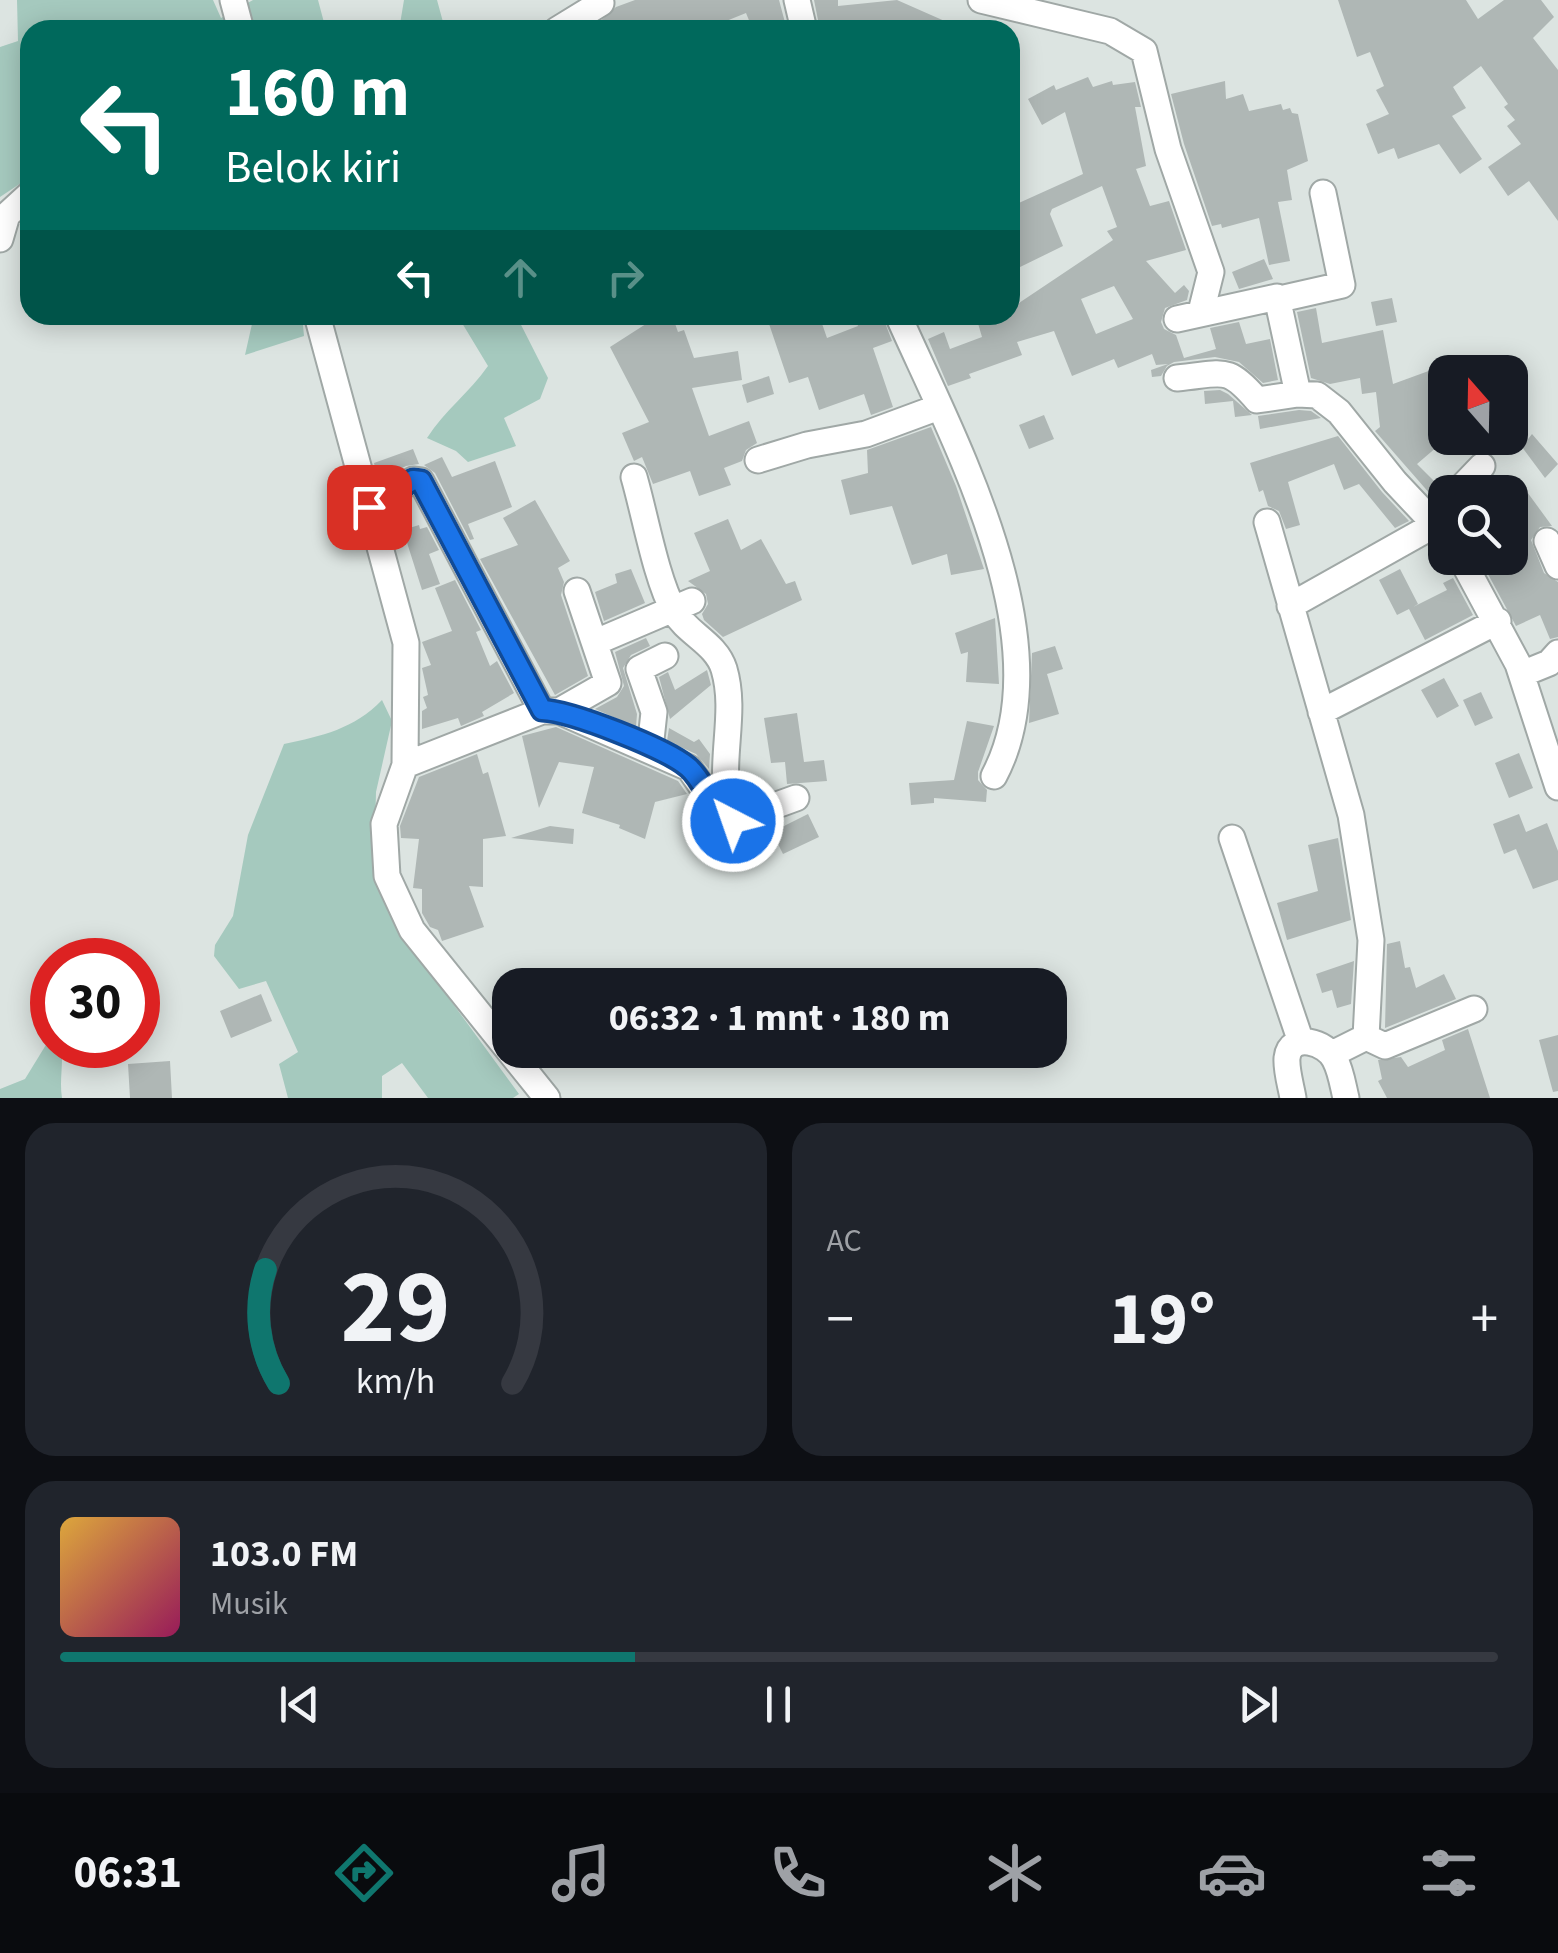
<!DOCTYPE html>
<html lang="id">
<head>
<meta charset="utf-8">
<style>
	:root { --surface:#171b24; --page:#20242c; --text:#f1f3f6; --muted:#9ea1a6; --line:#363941; --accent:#0f766e }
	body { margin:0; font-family:"Source Sans 3",sans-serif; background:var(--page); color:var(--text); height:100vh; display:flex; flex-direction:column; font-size:38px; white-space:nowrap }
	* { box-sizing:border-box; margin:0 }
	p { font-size:32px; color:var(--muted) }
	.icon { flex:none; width:55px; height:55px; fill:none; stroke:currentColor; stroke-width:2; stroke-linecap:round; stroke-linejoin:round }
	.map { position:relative; height:1098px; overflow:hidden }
	.details { display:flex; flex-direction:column; gap:25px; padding:25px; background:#0d0f14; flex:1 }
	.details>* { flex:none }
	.banner { position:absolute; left:20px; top:20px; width:1000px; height:305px; border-radius:30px; box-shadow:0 5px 25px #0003; background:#00695c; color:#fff; overflow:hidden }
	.needle { width:65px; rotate:340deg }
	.fabs { position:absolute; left:1428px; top:355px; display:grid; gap:20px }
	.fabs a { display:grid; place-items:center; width:100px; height:100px; border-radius:20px; background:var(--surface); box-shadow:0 5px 25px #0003; font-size:50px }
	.speed { position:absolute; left:30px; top:938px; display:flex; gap:20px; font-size:50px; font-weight:700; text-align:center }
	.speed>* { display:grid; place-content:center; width:130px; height:130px; border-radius:50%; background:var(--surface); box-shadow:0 5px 25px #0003; line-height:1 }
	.speed .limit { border:15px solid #d22; background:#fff; color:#111 }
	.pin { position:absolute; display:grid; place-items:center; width:85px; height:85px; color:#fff; margin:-42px; border-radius:20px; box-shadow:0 5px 15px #0006 }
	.me { position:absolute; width:110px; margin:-55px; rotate:319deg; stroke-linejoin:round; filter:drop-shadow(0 0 8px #0008) }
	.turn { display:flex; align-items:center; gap:35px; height:210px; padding:0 40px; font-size:45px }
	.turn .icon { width:130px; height:130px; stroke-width:2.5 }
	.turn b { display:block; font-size:70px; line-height:85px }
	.lanes { display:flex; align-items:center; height:95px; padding:0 40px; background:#0003; justify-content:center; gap:50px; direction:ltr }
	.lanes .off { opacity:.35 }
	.big { font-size:75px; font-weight:700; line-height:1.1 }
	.details .tile { flex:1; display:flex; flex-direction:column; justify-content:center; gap:15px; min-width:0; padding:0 35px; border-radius:30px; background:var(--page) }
	.details .dial { align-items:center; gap:0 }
	.dial svg { height:260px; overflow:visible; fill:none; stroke:var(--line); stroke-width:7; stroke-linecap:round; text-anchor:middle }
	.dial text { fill:var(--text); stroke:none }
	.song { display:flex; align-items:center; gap:30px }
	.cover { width:120px; height:120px; border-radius:15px; background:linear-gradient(135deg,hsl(40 70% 55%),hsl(330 70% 35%)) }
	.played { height:10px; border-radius:5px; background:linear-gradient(90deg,var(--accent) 40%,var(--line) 40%) }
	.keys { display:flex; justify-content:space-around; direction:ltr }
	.heat { display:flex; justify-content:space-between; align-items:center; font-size:55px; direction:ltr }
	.details .tiles { flex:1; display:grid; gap:25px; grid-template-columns:1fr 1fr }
	.tile:last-child { grid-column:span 2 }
	.trip { position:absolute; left:492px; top:968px; width:575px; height:100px; border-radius:30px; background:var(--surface); box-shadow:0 5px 25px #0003; font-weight:700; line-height:100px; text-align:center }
	.dock { display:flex; height:160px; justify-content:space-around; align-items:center; background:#090b0e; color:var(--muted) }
	.dock .icon { width:70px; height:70px }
	.dock .current { color:var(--accent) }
	.dock b { font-size:45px; color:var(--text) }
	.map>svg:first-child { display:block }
	.green { fill:#a5c9be }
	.building { fill:#afb7b5; fill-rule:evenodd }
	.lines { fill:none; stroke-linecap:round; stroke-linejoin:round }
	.minor-casing { stroke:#a0a8a6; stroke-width:29 }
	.minor { stroke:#fff; stroke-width:25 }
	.route-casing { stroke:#114b97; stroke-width:25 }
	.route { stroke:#1a73e8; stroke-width:18 }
</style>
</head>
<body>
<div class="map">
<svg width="1558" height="1098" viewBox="0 0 1558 1098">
	<rect width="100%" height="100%" fill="#dce4e1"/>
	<path class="green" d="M17 0H213L221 18 253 0H318L326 30H30V177L0 197V47L18 41Z
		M404 0H437L443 22 441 30H399Z
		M254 315H302L304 336 245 355Z
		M422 315H516L548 378 540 399 504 418 516 446 468 462 456 451 427 438C445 410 469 393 488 366L462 323 439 316 420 321Z
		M382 700 392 721 376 792 374 868 399 930 519 1094 513 1098H428L402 1063 382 1076V1098H288L279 1064 298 1052 266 981 239 989 214 956 215 945 233 916 248 835 284 744C322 736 354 729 382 700Z
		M52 1035V1045H61C64 1062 59 1080 62 1098H0V1089L25 1079Z"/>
	<path class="building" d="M635 0H779L787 30H753L746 13 704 30H598L596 25 616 7Z
		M814 0H838V6L897 0 965 30H918L920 20 884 23 883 30H820Z
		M1338 0H1466L1478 19 1504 0H1541L1554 17 1533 38 1558 70V221L1529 181 1508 196 1488 167 1521 144 1507 126 1515 120 1504 107 1508 104 1481 66 1453 87 1466 108 1452 116 1482 159 1460 174 1439 144 1398 159 1394 148 1378 154 1366 124 1389 114 1376 90 1384 86 1370 52 1357 57Z
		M1088 77 1093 87 1112 81 1113 85 1135 82 1141 107H1135L1146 166 1136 169 1150 206 1169 201 1186 250 1146 261 1175 293 1184 285 1189 291 1187 300 1165 308 1161 322 1164 329 1176 335 1184 358 1216 349 1210 328 1239 322 1246 344 1270 339 1278 380 1263 383 1239 362 1215 357 1174 362 1167 366 1161 376 1152 377 1151 370 1168 364 1156 365 1152 354 1118 368 1114 359 1072 376 1054 331 1017 342 1022 355 969 374 971 378 948 386 928 339 944 332 950 349 982 337 977 320 1010 315V309L1113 240 1107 231 1117 227 1102 186 1052 209 1050 214 1063 246 1010 272V207L1083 174 1065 112 1042 125 1028 99 1054 85 1056 90ZM1114 286 1133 319 1096 334 1081 299Z
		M1225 81 1226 99 1243 94 1249 111 1281 104 1283 110 1290 108 1292 113 1298 114 1308 161 1287 170 1292 200 1278 202 1290 261 1269 265 1259 218 1222 228 1221 224 1212 226 1184 144 1171 94Z
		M1264 259 1273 279 1239 289 1232 272Z
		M1392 298 1397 322 1376 326 1371 302Z
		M1316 308 1322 343 1383 330 1393 384 1445 365V440L1417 464 1441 488 1445 511 1375 431 1380 427 1376 392 1362 394 1360 378 1330 384 1311 378 1297 312Z
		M647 315H672L678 332 684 330 694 358 738 351 742 380 692 388 709 436 749 421 757 443 746 450 742 461 724 468 731 485 699 496 690 471 653 484 642 457 634 461 622 433 649 422 610 347 649 322Z
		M766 315H819L827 338 858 326 854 315H882L892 341 873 348 893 407 871 415 864 394 819 410 808 377 789 383Z
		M769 376 774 394 747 403 742 385Z
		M1220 390 1228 394 1252 415 1235 417 1233 401 1205 404 1204 391Z
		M1299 410 1311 411 1321 418 1260 429 1258 416Z
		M1044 415 1054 439 1029 449 1019 425Z
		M931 427 956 486 984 569 951 575 947 554 912 565 892 506 850 515 841 480 868 473 867 450Z
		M1532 434 1558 464 1545 478 1522 447Z
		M1338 436 1382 492 1409 521 1395 528 1359 484 1344 490 1334 464 1288 482 1300 525 1286 529 1279 511 1268 506 1263 490 1259 492 1250 463Z
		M1460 438H1507L1488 451 1472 454Z
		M413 449 419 464 406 466 378 480 374 463Z
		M442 457 452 477 495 461 512 507 468 524 474 539 470 540 435 473 424 465Z
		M1522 485 1552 526 1540 527 1531 540 1544 573 1558 582V637L1550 639 1540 615 1516 626 1482 563 1492 558H1510V498Z
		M535 500 570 561 558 568 564 582 561 595 588 676 555 695 480 559 518 545 503 518Z
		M728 519 741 550 761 539 786 584 795 581 802 600 723 637 704 620 702 614 708 604 706 594 688 581 710 571 694 533Z
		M419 525 420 529 427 527 439 550 429 554 440 584 422 590 403 530Z
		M631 569 645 603 604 621 595 592 617 583 615 574Z
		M1400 569 1418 604 1413 607 1447 590 1443 583 1453 578 1473 615 1425 640 1409 609 1397 615 1379 580Z
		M455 580 481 630 476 632 490 666 497 661 514 693 482 712 484 716 461 726 458 718 422 729V711L427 708 423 697 428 695 422 668 431 665 422 642 452 631 435 588Z
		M995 618 999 684 966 682 968 652 961 654 955 633Z
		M646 638 650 646 631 655 623 668 637 714 636 727 595 709 617 697 624 686 615 652Z
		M1055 646 1063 669 1047 674 1059 714 1029 723 1032 653Z
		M707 670 711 685 670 719 659 677 668 672 675 690Z
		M1444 678 1459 706 1437 718 1421 690Z
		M1481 692 1493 718 1475 726 1463 700Z
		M797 713 804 762 824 760 827 781 787 784 785 762 771 763 764 718Z
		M967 721 994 726 978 772V780L987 790 986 802 934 798V803L911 805 909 783 954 780Z
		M556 727 678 781 687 794 655 802 645 839 619 828 620 825 582 813 594 767 559 762 539 808 522 736Z
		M669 728 694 742 699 739 710 754 709 769 696 754 667 741Z
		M1519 753 1533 788 1509 798 1495 763Z
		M477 754 483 774 488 772 506 836 483 839V887L469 886 484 927 442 941 438 930 430 927 422 913V889L413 888 419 839 401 838 400 826 419 777Z
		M808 814 819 837 783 854 772 832Z
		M1519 814 1526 832 1547 823 1558 851V880L1533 889 1516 849 1504 854 1493 824Z
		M550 826 574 829 573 844 511 838Z
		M1338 838 1351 920 1287 940 1277 903 1318 891 1308 845Z
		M1400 941 1405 968 1410 967 1416 988 1444 974 1456 999 1385 1028 1387 944Z
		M1354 961 1351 1004 1337 1008 1332 990 1322 993 1316 974Z
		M261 994 272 1021 231 1038 220 1011Z
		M1468 1029 1490 1098H1387L1378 1081 1382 1079 1378 1060 1401 1057 1408 1067 1445 1050 1442 1040Z
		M1558 1035V1091L1553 1092 1539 1040Z
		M170 1061 172 1098H130L128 1064Z"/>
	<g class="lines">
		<defs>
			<path id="minor" d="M233 0 241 30
				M797 0 804 30
				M981 0 1110 31 1144 51 1168 149 1211 272 1201 312
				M557 30 601 3
				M0 239 7 215 30 194
				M1280 299 1342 285 1323 193
				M317 315 406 643 405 765 384 824 387 876 412 930 547 1098
				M898 315C953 439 1065 642 994 776
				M1177 319 1277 297 1298 394 1317 395 1339 412 1395 482 1445 535
				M1177 378C1223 374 1226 364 1257 400L1298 394
				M758 460 807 445 866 434 939 407
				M634 477C645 515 656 579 674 611 687 634 716 643 724 669 738 716 716 765 731 815
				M1457 492 1482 466
				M369 507 413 480 421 481 542 711
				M1267 522 1351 815 1371 940 1366 1037 1332 1054
				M1547 541 1558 566
				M1461 558 1518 664 1558 787
				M1290 606 1436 524
				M596 642 692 601
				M1522 674 1549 663 1558 653
				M559 711 608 683 577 591
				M1321 712 1498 621
				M650 749 654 712 639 669 665 656
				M405 765 542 711H559L689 768 721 814 733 821 796 798
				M1232 838 1301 1042
				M1366 1037 1385 1046 1474 1009
				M1293 1098C1291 1086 1286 1070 1287 1058 1290 1031 1327 1042 1335 1060 1341 1071 1343 1086 1346 1098"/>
		</defs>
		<use href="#minor" class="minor-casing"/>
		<use href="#minor" class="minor"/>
	</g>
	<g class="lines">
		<defs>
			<path id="route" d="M369 507 413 480 421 481 542 710C571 711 665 748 688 767 706 782 711 812 733 821"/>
		</defs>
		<use href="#route" class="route-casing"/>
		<use href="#route" class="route"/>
	</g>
</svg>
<div class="fabs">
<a><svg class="needle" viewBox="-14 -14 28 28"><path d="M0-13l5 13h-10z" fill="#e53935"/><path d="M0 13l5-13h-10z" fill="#9ea1a6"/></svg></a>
<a><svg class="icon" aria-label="search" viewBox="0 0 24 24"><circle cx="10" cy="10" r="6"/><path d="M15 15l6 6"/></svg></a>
</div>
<div class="speed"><div class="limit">30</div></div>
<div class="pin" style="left:369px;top:507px;background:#d93025"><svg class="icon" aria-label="arrive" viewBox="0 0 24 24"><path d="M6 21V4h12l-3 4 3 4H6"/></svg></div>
<svg class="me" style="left:733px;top:821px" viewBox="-20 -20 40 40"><circle r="17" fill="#1a73e8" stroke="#fff" stroke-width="3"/><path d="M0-11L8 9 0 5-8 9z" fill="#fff"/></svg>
<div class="trip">06:32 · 1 mnt · 180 m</div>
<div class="banner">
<div class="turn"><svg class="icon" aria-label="left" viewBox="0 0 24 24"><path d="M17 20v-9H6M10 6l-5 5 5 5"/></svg><div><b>160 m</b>Belok kiri</div></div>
<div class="lanes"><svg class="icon" aria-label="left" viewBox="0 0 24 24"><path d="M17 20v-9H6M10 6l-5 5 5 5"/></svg><svg class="icon off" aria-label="ahead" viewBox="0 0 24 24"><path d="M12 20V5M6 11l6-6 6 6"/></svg><svg class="icon off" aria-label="right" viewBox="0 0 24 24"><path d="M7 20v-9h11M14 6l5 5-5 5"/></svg></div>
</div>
</div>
<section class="details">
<div class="tiles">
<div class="tile dial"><svg viewBox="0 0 100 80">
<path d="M14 69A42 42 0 1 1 86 69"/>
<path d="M14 69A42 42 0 0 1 10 34" stroke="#0f766e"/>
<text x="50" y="56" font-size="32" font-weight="700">29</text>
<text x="50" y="72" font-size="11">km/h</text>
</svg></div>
<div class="tile"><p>AC</p>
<div class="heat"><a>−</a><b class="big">19°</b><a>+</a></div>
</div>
<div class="tile">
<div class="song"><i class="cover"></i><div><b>103.0 FM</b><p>Musik</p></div></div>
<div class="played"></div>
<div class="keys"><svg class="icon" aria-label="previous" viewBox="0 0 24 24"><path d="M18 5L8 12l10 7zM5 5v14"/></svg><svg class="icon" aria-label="pause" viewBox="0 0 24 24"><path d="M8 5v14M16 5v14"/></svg><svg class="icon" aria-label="next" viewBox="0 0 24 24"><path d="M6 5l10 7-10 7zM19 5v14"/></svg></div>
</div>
</div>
</section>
<nav class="dock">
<b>06:31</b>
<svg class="icon current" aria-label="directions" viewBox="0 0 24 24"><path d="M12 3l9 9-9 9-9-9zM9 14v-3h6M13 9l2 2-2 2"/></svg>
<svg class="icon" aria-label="music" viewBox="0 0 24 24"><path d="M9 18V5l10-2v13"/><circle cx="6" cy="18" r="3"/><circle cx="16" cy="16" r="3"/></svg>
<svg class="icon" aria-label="phone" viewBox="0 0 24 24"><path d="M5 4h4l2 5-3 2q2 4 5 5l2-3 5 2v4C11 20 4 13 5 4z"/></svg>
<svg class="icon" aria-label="climate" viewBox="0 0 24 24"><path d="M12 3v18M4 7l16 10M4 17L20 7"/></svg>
<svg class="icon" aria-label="car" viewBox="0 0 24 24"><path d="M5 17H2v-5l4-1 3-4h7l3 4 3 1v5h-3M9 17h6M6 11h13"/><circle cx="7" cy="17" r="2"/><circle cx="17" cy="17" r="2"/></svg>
<svg class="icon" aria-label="filters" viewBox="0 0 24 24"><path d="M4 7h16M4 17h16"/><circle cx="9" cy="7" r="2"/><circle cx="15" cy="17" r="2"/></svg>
</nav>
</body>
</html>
